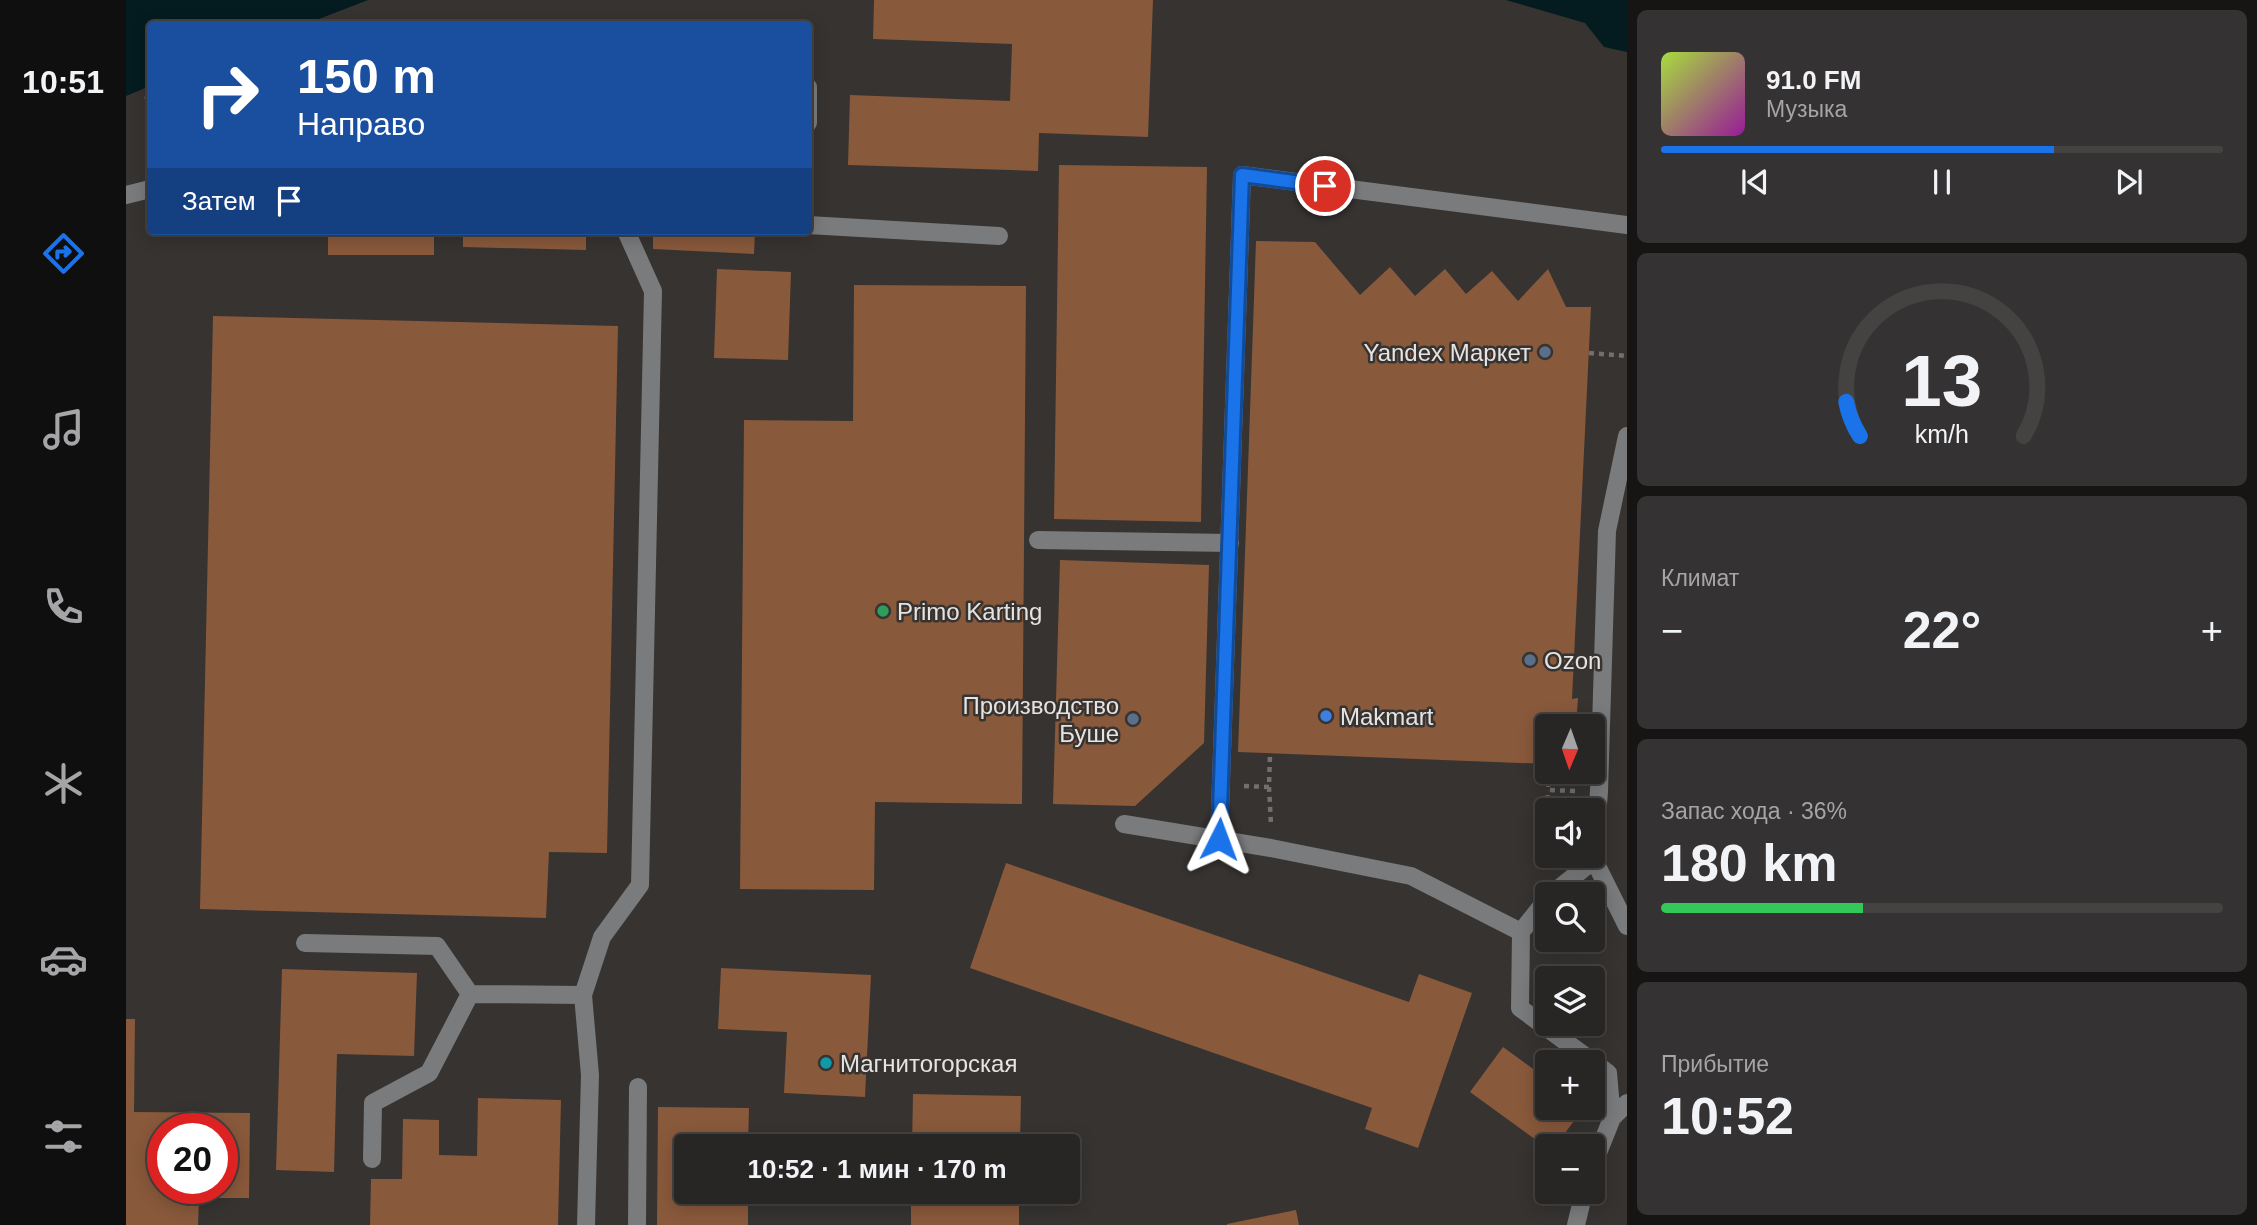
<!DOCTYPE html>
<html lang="ru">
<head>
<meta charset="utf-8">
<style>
	:root { --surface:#282625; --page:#343232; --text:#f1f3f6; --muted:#a5a5a7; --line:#444342; --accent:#1a73e8 }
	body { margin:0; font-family:Helvetica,sans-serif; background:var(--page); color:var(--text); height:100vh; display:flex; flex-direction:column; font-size:26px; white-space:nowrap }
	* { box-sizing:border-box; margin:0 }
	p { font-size:23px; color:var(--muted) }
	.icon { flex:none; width:38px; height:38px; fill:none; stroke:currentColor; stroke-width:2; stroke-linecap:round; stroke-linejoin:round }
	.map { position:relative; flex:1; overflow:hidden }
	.panel { display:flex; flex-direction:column; gap:10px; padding:10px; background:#161514; width:630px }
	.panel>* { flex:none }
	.hud { position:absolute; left:21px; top:21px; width:665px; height:214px; border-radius:7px; box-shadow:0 4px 18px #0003,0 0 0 2px var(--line); background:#1a4fa0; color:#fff; overflow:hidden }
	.needle { width:46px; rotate:182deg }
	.buttons { position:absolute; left:1409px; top:714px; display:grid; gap:14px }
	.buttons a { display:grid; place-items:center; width:70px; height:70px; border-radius:7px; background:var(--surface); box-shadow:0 4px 18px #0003,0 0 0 2px var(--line); font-size:35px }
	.speed { position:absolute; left:21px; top:1113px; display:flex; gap:14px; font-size:35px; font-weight:700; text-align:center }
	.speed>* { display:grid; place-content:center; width:91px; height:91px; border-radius:50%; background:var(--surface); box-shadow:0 4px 18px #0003,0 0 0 2px var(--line); line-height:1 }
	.speed .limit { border:10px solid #d22; background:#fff; color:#111 }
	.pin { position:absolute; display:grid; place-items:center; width:60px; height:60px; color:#fff; margin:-30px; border:4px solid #fff; border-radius:50%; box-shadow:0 2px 7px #0007 }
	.me { position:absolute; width:77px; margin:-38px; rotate:3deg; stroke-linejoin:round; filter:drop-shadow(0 0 5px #0008) }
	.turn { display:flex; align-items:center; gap:24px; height:147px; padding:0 35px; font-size:32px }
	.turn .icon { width:91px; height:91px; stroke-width:2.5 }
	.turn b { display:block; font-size:49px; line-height:60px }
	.then { display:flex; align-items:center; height:66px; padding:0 35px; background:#0003; gap:14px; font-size:26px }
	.big { font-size:52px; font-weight:800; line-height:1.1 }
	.panel .widget { flex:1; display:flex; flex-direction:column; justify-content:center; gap:10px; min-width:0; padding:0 24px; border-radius:10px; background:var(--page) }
	.panel .dial { align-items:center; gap:0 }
	.dial svg { height:182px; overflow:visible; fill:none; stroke:var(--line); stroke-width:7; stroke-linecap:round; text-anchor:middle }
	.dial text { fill:var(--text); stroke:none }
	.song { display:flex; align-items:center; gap:21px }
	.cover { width:84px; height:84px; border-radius:10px; background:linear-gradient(135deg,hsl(80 70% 55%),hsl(300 70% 35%)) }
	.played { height:7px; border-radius:4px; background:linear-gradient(90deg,var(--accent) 70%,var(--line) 70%) }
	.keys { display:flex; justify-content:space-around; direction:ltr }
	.heat { display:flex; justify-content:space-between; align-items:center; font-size:38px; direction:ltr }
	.charge { height:10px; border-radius:5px; background:linear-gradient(90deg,#34c759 36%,var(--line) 0) }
	.trip { position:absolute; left:548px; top:1134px; width:406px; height:70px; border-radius:7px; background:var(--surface); box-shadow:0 4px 18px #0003,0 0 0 2px var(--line); font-weight:800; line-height:70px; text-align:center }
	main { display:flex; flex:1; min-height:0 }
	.menu { display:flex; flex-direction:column; width:126px; justify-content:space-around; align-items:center; background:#100f0f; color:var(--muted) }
	.menu .icon { width:49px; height:49px }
	.menu .selected { color:var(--accent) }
	.menu b { font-size:32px; color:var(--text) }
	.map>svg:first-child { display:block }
	.water { fill:#041c1f }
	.building { fill:#89593b; fill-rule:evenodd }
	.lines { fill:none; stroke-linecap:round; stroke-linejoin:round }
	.path { stroke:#72706e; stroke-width:4.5; stroke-dasharray:5 5; stroke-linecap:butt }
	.minor { stroke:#7a7b7c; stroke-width:18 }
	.route-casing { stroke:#114b97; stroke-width:18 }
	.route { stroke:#1a73e8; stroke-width:12 }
	.service-dot { fill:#5c6f8a; stroke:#363331; stroke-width:2.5 }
	.leisure-dot { fill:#2e9e5b; stroke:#363331; stroke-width:2.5 }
	.shop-dot { fill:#3f7fe0; stroke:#363331; stroke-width:2.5 }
	.culture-dot { fill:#0f9aa8; stroke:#363331; stroke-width:2.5 }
	.labels { text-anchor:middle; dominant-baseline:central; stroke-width:5; stroke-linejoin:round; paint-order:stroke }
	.poi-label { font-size:24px; fill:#e6e4e2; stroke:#363331; text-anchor:start }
</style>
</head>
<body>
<main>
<nav class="menu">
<b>10:51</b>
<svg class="icon selected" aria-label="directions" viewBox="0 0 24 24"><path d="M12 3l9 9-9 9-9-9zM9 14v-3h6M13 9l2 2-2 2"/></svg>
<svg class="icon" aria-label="music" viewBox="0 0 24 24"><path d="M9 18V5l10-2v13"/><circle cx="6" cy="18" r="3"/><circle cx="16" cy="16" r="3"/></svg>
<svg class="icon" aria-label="phone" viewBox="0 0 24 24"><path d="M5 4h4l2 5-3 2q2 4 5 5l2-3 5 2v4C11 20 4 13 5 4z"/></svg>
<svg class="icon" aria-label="climate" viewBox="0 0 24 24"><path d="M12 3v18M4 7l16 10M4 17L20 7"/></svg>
<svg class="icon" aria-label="car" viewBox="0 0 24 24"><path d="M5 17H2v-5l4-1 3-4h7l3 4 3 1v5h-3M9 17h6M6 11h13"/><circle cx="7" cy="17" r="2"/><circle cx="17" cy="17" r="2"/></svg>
<svg class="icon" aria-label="filters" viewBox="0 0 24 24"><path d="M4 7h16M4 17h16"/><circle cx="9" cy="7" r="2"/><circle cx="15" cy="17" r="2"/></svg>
</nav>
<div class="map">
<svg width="1501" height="1225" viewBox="0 0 1501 1225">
	<rect width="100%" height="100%" fill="#363331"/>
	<path class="water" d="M0 0H242L180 24H24V86L0 96Z
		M1380 0H1501V52L1478 47 1459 23Z"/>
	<path class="building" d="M748 0H1027L1022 137 913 133 912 171 722 165 724 95 884 101 886 44 747 39Z
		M24 94V112L18 97Z
		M933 165 1081 167 1075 522 928 519Z
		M202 231H308V255H202Z
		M337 231H460V250L337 247Z
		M527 231H629L628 254 527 249Z
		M1130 241 1189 242 1234 295 1264 267 1289 296 1319 269 1340 294 1366 271 1392 301 1422 269 1440 307H1465L1446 699 1452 698 1450 726H1421V764L1112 752Z
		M591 269 665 272 662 360 588 358Z
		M728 285 900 286 896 804 749 802 748 890 614 889 618 420 727 421Z
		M87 316 492 326 481 853 423 852 420 918 74 909Z
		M934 560 1083 565 1078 743 1009 806 927 804Z
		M880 863 1283 1002 1293 974 1346 993 1292 1148 1239 1129 1246 1108 844 968Z
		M595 968 745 975 739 1097 658 1093 661 1032 592 1029Z
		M156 969 291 973 288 1056 211 1054 208 1172 150 1170Z
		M0 1019H9L8 1112 124 1113 123 1198H73L72 1225H0ZM37 1129H96V1188H37Z
		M1377 1047 1421 1079V1108H1458L1429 1146H1421V1148L1344 1092Z
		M787 1094 895 1096 894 1146H786Z
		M352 1098 435 1100 432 1225H244L245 1179H276L277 1119 313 1120V1155L351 1156Z
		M532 1107 623 1108 622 1146H560V1192H622V1225H531Z
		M785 1192H893V1225H785Z
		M1170 1210 1173 1225H1101V1224Z"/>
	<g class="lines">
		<path class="path" d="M1463 353 1501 356
			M1423 772 1422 790 1452 791
			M1118 786 1143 787 1144 754
			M1143 787 1145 824
			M1421 810 1422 790
			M1419 870 1421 818"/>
		<path class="minor" d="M682 87V123
			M0 195 24 189
			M682 225 873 236
			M1501 436 1481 531 1473 791 1468 860 1501 926
			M912 540 1104 543
			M998 824 1145 848 1285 876 1395 932 1394 1008 1482 1073 1486 1118
			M1093 839 1116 175 1501 225
			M1426 894 1468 860
			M1395 932 1421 899
			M179 943 311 946 344 994 457 995 464 1075 460 1225
			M457 995 476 937 514 885 527 291 500 231
			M246 1159 247 1103 303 1073 344 994
			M1466 1168 1486 1118 1501 1103
			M511 1225 512 1087
			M1450 1225 1458 1192"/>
	</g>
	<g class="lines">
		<defs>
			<path id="route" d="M1093 839 1116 175 1199 186"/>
		</defs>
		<use href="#route" class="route-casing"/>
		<use href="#route" class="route"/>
	</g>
	<g class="service-dot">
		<circle cx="1419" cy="352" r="7"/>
		<circle cx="1404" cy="660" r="7"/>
		<circle cx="1007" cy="719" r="7"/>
	</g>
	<circle class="leisure-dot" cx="757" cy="611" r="7"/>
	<circle class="shop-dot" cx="1200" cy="716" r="7"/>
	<circle class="culture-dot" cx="700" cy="1063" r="7"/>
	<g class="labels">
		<g class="poi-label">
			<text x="1405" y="352" text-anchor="end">Yandex Маркет</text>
			<text x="771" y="611">Primo Karting</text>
			<text x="1418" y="660">Ozon</text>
			<text x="993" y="705" text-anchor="end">Производство<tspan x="993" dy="28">Буше</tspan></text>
			<text x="1214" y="716">Makmart</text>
			<text x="714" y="1063">Магнитогорская</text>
		</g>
	</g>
</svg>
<div class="buttons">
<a><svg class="needle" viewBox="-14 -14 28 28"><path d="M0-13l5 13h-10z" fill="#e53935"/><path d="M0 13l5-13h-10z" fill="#a5a5a7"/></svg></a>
<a><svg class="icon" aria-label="sound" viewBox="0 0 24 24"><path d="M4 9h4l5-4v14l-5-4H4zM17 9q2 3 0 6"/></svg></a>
<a><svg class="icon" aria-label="search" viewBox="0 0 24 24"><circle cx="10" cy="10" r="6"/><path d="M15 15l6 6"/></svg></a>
<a><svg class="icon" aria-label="layers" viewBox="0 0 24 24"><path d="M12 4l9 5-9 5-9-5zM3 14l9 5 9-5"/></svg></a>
<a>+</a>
<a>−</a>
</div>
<div class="speed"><div class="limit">20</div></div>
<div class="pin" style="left:1199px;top:186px;background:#d93025"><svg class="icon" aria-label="arrive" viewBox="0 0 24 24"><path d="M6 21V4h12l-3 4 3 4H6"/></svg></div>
<svg class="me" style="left:1093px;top:839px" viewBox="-20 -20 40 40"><path d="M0-17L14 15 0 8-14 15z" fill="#1a73e8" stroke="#fff" stroke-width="4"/></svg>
<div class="trip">10:52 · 1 мин · 170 m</div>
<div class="hud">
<div class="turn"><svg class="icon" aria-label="right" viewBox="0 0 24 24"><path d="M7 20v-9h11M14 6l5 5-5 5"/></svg><div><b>150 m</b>Направо</div></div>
<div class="then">Затем<svg class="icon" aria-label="arrive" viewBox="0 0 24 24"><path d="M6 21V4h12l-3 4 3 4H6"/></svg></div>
</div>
</div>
<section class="panel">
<div class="widget">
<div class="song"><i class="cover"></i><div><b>91.0 FM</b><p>Музыка</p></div></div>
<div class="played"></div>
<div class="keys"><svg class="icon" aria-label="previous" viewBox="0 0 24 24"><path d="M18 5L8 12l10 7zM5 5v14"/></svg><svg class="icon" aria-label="pause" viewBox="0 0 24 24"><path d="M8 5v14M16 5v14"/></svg><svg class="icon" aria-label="next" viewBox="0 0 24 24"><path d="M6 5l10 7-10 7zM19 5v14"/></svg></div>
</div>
<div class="widget dial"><svg viewBox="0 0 100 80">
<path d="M14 69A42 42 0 1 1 86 69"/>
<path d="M14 69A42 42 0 0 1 8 54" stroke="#1a73e8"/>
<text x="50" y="56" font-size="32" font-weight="700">13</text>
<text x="50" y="72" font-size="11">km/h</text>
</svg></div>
<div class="widget"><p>Климат</p>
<div class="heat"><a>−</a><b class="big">22°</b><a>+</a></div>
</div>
<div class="widget"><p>Запас хода · 36%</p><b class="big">180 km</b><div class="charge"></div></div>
<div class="widget"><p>Прибытие</p><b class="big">10:52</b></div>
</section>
</main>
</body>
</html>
